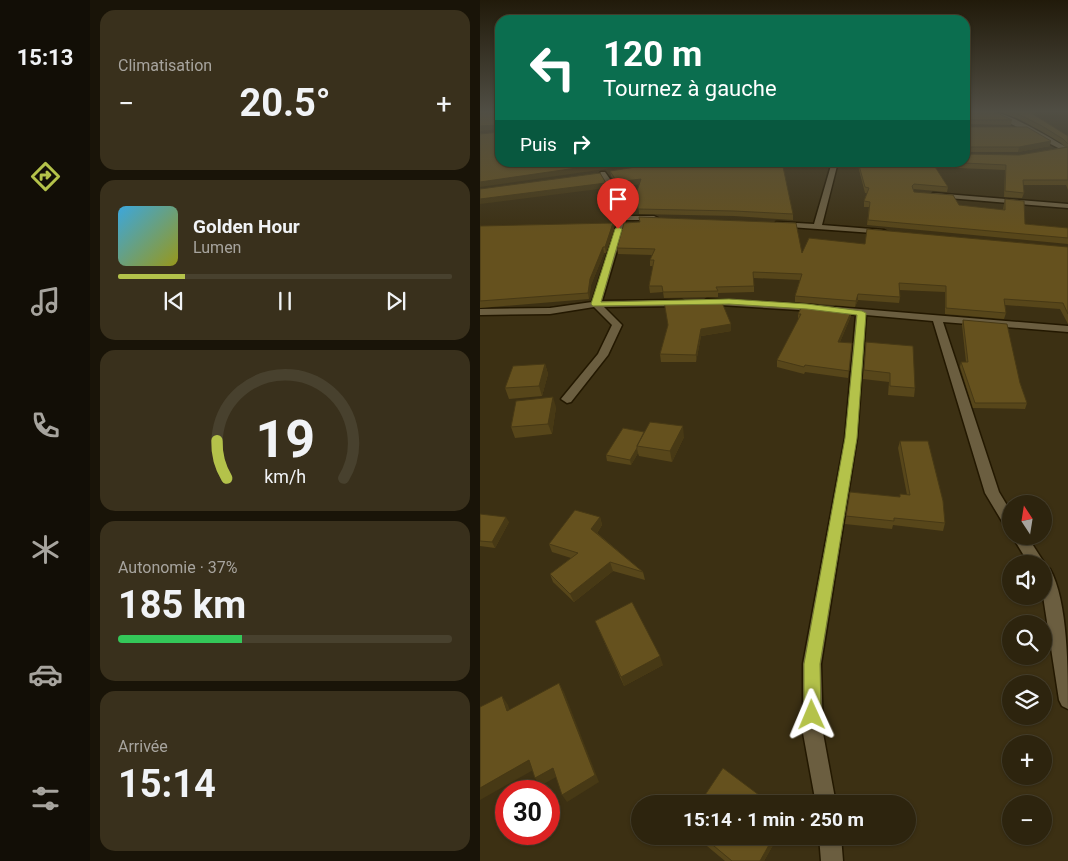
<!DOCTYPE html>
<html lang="fr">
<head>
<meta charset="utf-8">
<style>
	:root { --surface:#2d240e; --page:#39301c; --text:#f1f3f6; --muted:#a7a49e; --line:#48412e; --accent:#b4c24a }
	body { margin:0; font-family:Roboto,sans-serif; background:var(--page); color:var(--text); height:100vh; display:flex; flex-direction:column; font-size:19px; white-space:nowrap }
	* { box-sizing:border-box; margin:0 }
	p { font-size:16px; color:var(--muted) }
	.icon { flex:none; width:28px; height:28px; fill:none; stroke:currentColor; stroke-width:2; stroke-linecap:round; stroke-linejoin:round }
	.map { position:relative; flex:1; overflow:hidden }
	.panel { display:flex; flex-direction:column; gap:10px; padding:10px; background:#191408; width:390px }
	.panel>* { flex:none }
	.top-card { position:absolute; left:15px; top:15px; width:475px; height:152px; border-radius:15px; box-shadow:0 1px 4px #0004,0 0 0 1px var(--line); background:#0b6e4f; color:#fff; overflow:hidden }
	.needle { width:32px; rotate:348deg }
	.buttons { position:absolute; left:522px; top:495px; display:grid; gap:10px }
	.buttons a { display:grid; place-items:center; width:50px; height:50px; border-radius:50%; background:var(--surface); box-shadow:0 1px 4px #0004,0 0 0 1px var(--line); font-size:25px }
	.speed { position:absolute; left:15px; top:780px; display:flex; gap:10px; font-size:25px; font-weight:700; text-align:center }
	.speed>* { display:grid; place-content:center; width:65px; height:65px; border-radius:50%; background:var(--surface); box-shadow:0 1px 4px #0004,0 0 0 1px var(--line); line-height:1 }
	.speed .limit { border:8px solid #d22; background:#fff; color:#111 }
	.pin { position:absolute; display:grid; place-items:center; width:42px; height:42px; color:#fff; margin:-51px -21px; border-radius:50% 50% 50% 0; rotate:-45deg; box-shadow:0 0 5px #0007 }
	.pin .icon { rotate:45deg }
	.me { position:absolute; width:55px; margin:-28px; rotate:359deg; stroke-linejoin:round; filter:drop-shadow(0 0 4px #0008) }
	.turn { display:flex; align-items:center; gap:18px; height:105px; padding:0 25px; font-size:22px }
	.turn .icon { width:65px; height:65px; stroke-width:2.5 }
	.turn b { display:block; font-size:35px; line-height:42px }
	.then { display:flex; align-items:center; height:48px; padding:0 25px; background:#0003; gap:10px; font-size:19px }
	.big { font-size:38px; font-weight:700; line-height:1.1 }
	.panel .tile { flex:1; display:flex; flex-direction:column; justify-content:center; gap:8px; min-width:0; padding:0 18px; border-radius:15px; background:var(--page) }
	.panel .dial { align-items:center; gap:0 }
	.dial svg { height:130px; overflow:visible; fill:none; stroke:var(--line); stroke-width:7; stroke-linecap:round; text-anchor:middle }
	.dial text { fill:var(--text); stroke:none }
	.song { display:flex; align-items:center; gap:15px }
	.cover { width:60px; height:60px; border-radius:8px; background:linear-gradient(135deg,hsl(200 70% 55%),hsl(60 70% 35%)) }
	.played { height:5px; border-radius:2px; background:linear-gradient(90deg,var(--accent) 20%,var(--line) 20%) }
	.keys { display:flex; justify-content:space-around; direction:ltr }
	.heat { display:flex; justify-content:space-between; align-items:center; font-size:28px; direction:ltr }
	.charge { height:8px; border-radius:4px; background:linear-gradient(90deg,#34c759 37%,var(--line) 0) }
	.trip { position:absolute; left:151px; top:795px; width:285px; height:50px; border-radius:25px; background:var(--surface); box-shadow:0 1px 4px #0004,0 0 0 1px var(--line); font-weight:700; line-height:50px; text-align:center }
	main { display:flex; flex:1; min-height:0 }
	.tabs { display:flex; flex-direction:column; width:90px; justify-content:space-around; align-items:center; background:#120e06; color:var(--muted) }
	.tabs .icon { width:35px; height:35px }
	.tabs .selected { color:var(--accent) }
	.tabs b { font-size:22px; color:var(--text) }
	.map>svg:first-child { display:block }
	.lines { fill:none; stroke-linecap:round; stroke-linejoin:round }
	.minor-casing { stroke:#231800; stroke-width:3 }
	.minor { fill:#6b5e40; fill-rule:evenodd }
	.wall { fill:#57461a }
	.shaded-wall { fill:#473915 }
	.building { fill:#65511e; stroke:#473915 }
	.route { fill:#b4c24a; stroke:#757e30 }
</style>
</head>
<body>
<main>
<nav class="tabs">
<b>15:13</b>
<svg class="icon selected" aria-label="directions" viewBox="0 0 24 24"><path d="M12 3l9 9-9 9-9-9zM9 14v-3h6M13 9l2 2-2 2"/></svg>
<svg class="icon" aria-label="music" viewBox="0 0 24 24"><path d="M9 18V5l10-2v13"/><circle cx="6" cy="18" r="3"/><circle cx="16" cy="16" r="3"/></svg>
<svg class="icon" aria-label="phone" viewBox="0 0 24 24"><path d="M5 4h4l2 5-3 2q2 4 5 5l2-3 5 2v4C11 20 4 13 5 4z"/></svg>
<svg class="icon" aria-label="climate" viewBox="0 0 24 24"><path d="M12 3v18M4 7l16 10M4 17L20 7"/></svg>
<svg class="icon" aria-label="car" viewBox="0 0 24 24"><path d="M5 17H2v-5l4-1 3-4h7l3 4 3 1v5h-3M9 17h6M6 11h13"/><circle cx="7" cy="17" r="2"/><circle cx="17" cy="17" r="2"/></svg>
<svg class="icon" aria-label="filters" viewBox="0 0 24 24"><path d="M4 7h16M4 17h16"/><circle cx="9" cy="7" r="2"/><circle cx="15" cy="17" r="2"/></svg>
</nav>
<section class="panel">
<div class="tile"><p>Climatisation</p>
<div class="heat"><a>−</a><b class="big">20.5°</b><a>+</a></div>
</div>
<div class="tile">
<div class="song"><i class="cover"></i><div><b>Golden Hour</b><p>Lumen</p></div></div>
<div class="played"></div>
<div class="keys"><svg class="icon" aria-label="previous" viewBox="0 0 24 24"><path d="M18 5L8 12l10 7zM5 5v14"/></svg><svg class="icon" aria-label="pause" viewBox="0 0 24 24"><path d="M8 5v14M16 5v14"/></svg><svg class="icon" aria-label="next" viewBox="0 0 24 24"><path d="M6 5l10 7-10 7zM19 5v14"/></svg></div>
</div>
<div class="tile dial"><svg viewBox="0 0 100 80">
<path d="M14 69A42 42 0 1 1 86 69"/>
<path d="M14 69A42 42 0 0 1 8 46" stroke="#b4c24a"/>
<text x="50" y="56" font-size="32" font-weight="700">19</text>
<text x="50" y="72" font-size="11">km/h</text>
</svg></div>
<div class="tile"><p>Autonomie · 37%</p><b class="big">185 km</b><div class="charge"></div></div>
<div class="tile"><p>Arrivée</p><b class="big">15:14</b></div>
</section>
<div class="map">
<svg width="588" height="861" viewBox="0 0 588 861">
	<rect width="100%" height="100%" fill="#3c3013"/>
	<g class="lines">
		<defs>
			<path id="minor" d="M506 111C528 111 568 137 588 148V153Z
				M352 162H358L342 225 404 230 408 232 407 234 296 226V222H299L334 224Z
				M121 172H125L139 192 146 216H174L178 218 174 220H146L122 301 202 300 207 303 202 306 124 307 142 325 128 355 91 402 87 403 81 399 118 354 132 325 114 307 70 314 0 315V309L70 308 112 302 139 218 131 192 120 173Z
				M453 193 588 204V208L456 197 452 195Z
				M227 299 336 305 341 308 336 311 224 304 222 302Z
				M356 307 588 326V332L463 322 519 492 531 512V530L526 528 505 493 453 321 386 315 377 438 341 664 343 733 356 804H336L323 733V664L365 438 376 315 353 312 351 310Z
				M532 536H547L565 564 564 566V564H549Z
				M564 567 570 569C588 601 588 671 588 709L582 706 579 700 563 596Z
				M339 836H361L363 861H341Z"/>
		</defs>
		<use href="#minor" class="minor-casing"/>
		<use href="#minor" class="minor"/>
	</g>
	<path class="wall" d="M485 111 532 120 531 125 485 124Z
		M516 111H555L554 115 588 136V190L586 185H543L544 193 542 198 524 197 525 170 455 167 468 187 467 192 433 189 434 192 479 205 523 210 524 204 525 199 545 224 588 228V244L387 225 389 207H384V201L387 193H385L377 162H485L539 155 585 147 581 143 561 131 537 118Z
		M486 127 570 146 538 152H485Z
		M130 171 313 214V220L254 216 159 214 157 191 159 184 138 187 131 176Z
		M0 226 134 229 126 253H124L111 285 109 299 0 308Z
		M385 244 588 247V324L580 309 525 305 526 313 524 319 465 314V292L419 290 420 297 419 303 378 300 375 307 315 302V296L320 280 274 278V292L238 293V297L184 298 183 292 170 293 169 286 173 266H170V260L172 255 138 254 137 248 322 253Z
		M318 314 371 316 360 342 372 343 368 378 325 372 324 374 297 367V360L318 320Z
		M483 320 540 383 547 403 545 409 493 408 480 367 481 362H486L482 325Z
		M251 324V331L221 336 216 362H181L180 354 188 325Z
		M386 342 435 388 434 397 408 395 409 382 383 379Z
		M65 364 68 374 62 396 29 399 25 388Z
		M76 407 72 434 35 438 31 427Z
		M164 432 204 437 192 462 159 456 158 453 151 465 127 461 126 455Z
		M420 441 465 523 463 531 413 525 412 529 365 524 370 492 420 497V494L427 495 418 448Z
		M0 514 29 522 15 548 0 546Z
		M120 517 122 525 117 533 163 572 165 580 133 571 94 602 73 582 70 574 91 558 72 552 69 544Z
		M115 621 183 665 144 686Z
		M215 836H298L284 861H245Z"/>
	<path class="shaded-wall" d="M19 125 20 129 0 131V126Z
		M571 141 570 146 538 152 539 147Z
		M138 162H174L0 187V182Z
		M161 179 162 184 138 187 137 182Z
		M126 183 127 188 0 204V199Z
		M133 223 134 229 126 253 125 247Z
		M123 247 124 253 111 285 109 299 108 293 110 279Z
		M378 294V300L375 307 376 301Z
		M372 310 371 316 357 349 358 342Z
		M251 324V331L221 336 216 362V355L221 329Z
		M65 364 68 374 62 396 59 386Z
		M73 397 76 407 72 434 68 424Z
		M203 426 204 437 192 462 190 451Z
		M157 448 158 453 151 465 150 460Z
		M26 517 29 522 15 548 12 542Z
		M120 517 122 525 114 537 111 529Z
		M130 562 133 571 94 602 90 594Z
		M180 656 183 665 144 686 141 677Z
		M79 683 84 692 119 782 87 802 82 795Z
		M22 696 28 705 33 720 27 711Z
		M49 760 55 769 0 800V788Z
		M73 768 78 776 60 786 55 778Z
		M294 836H298L284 861H280Z"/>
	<path class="building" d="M0 111H20V126L19 125 0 126Z
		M485 111H513L532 120H485Z
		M530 111H548L588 136V144L583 139 562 126 538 114Z
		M485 124 486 127H547L571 141 539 147H486L485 148Z
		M20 132V162H138L0 182V134Z
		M588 147V180H543L544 193 525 191 526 165 464 162H485V154L539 155Z
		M188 162H302L313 214 254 211 158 209 157 191 161 179 137 182 130 171Z
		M378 162H452L468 187 434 184 432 186 434 192 473 195 479 205 525 210V199L544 201 545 224 588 228V238L388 220 390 202 384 201 389 188 385 187Z
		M120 173 126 183 0 199V189Z
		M159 217 316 223 322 253 329 238 385 244 387 229 588 247V314L583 303 524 299 526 313 466 308V286L419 283 420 297 378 294 376 301 315 296 322 274 273 272 274 286 236 287 238 291 183 292 182 286H169L174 260H170L175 249 137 248 144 223 160 222Z
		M133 223 125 247H123L110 279 108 293 0 301V226Z
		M241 300 251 324 221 329 216 355 180 354 188 325 184 301Z
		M322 306 372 310 358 342 372 343 369 371 325 365 324 367 297 360 321 314H318Z
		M483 320 527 324 540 383 547 403H495L481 362H488Z
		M386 342 433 346 435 388 410 386V373L384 370Z
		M65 364 59 386 25 388 33 366Z
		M73 397 68 424 31 427 36 401Z
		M170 422 203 426 190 451 157 446Z
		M143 428 164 432 157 446V448L150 460 126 455Z
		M420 441H448L463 501 465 523 414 518V521L366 516 370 492 420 497V494L430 495Z
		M95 510 120 517 111 529 163 572 130 562 90 594 70 574 98 553 69 544Z
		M0 514 26 517 12 542 0 541Z
		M152 602 180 656 141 677 115 621Z
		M79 683 115 775 82 795 73 768 55 778 49 760 0 788V707L22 696 27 711Z
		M243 768 291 804H219Z
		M222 836H294L280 861H252Z"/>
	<linearGradient id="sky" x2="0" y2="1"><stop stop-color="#211a0a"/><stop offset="0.48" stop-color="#504e44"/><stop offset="1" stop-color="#504e44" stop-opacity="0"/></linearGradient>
	<rect width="588" height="232" fill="url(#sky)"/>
	<path class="route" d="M138 227 142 229 121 302 249 299 327 304 382 311 386 313 377 438 340 664 341 715 339 721 332 724 326 721 324 715V664L365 438 377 315 327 309 249 304 113 306 111 304 135 229Z"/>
</svg>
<div class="buttons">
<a><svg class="needle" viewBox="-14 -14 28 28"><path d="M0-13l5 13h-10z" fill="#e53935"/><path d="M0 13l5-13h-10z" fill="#a7a49e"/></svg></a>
<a><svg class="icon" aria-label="sound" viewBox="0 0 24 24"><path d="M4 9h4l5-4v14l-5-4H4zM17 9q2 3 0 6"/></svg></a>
<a><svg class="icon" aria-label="search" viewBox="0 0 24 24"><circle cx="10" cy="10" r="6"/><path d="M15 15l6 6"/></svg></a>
<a><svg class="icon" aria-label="layers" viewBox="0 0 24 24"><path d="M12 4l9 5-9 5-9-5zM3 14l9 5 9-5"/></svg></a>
<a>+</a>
<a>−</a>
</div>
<div class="speed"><div class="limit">30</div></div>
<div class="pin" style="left:138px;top:229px;background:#d93025"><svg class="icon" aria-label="arrive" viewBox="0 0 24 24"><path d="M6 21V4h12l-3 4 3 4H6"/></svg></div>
<svg class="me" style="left:332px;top:715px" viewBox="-20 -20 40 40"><path d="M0-17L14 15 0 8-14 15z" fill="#b4c24a" stroke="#fff" stroke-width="4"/></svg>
<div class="trip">15:14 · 1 min · 250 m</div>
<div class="top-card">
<div class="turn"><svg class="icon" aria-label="left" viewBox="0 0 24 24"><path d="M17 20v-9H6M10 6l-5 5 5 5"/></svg><div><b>120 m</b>Tournez à gauche</div></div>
<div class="then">Puis<svg class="icon" aria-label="right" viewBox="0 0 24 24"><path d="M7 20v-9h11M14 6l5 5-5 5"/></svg></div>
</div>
</div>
</main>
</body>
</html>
